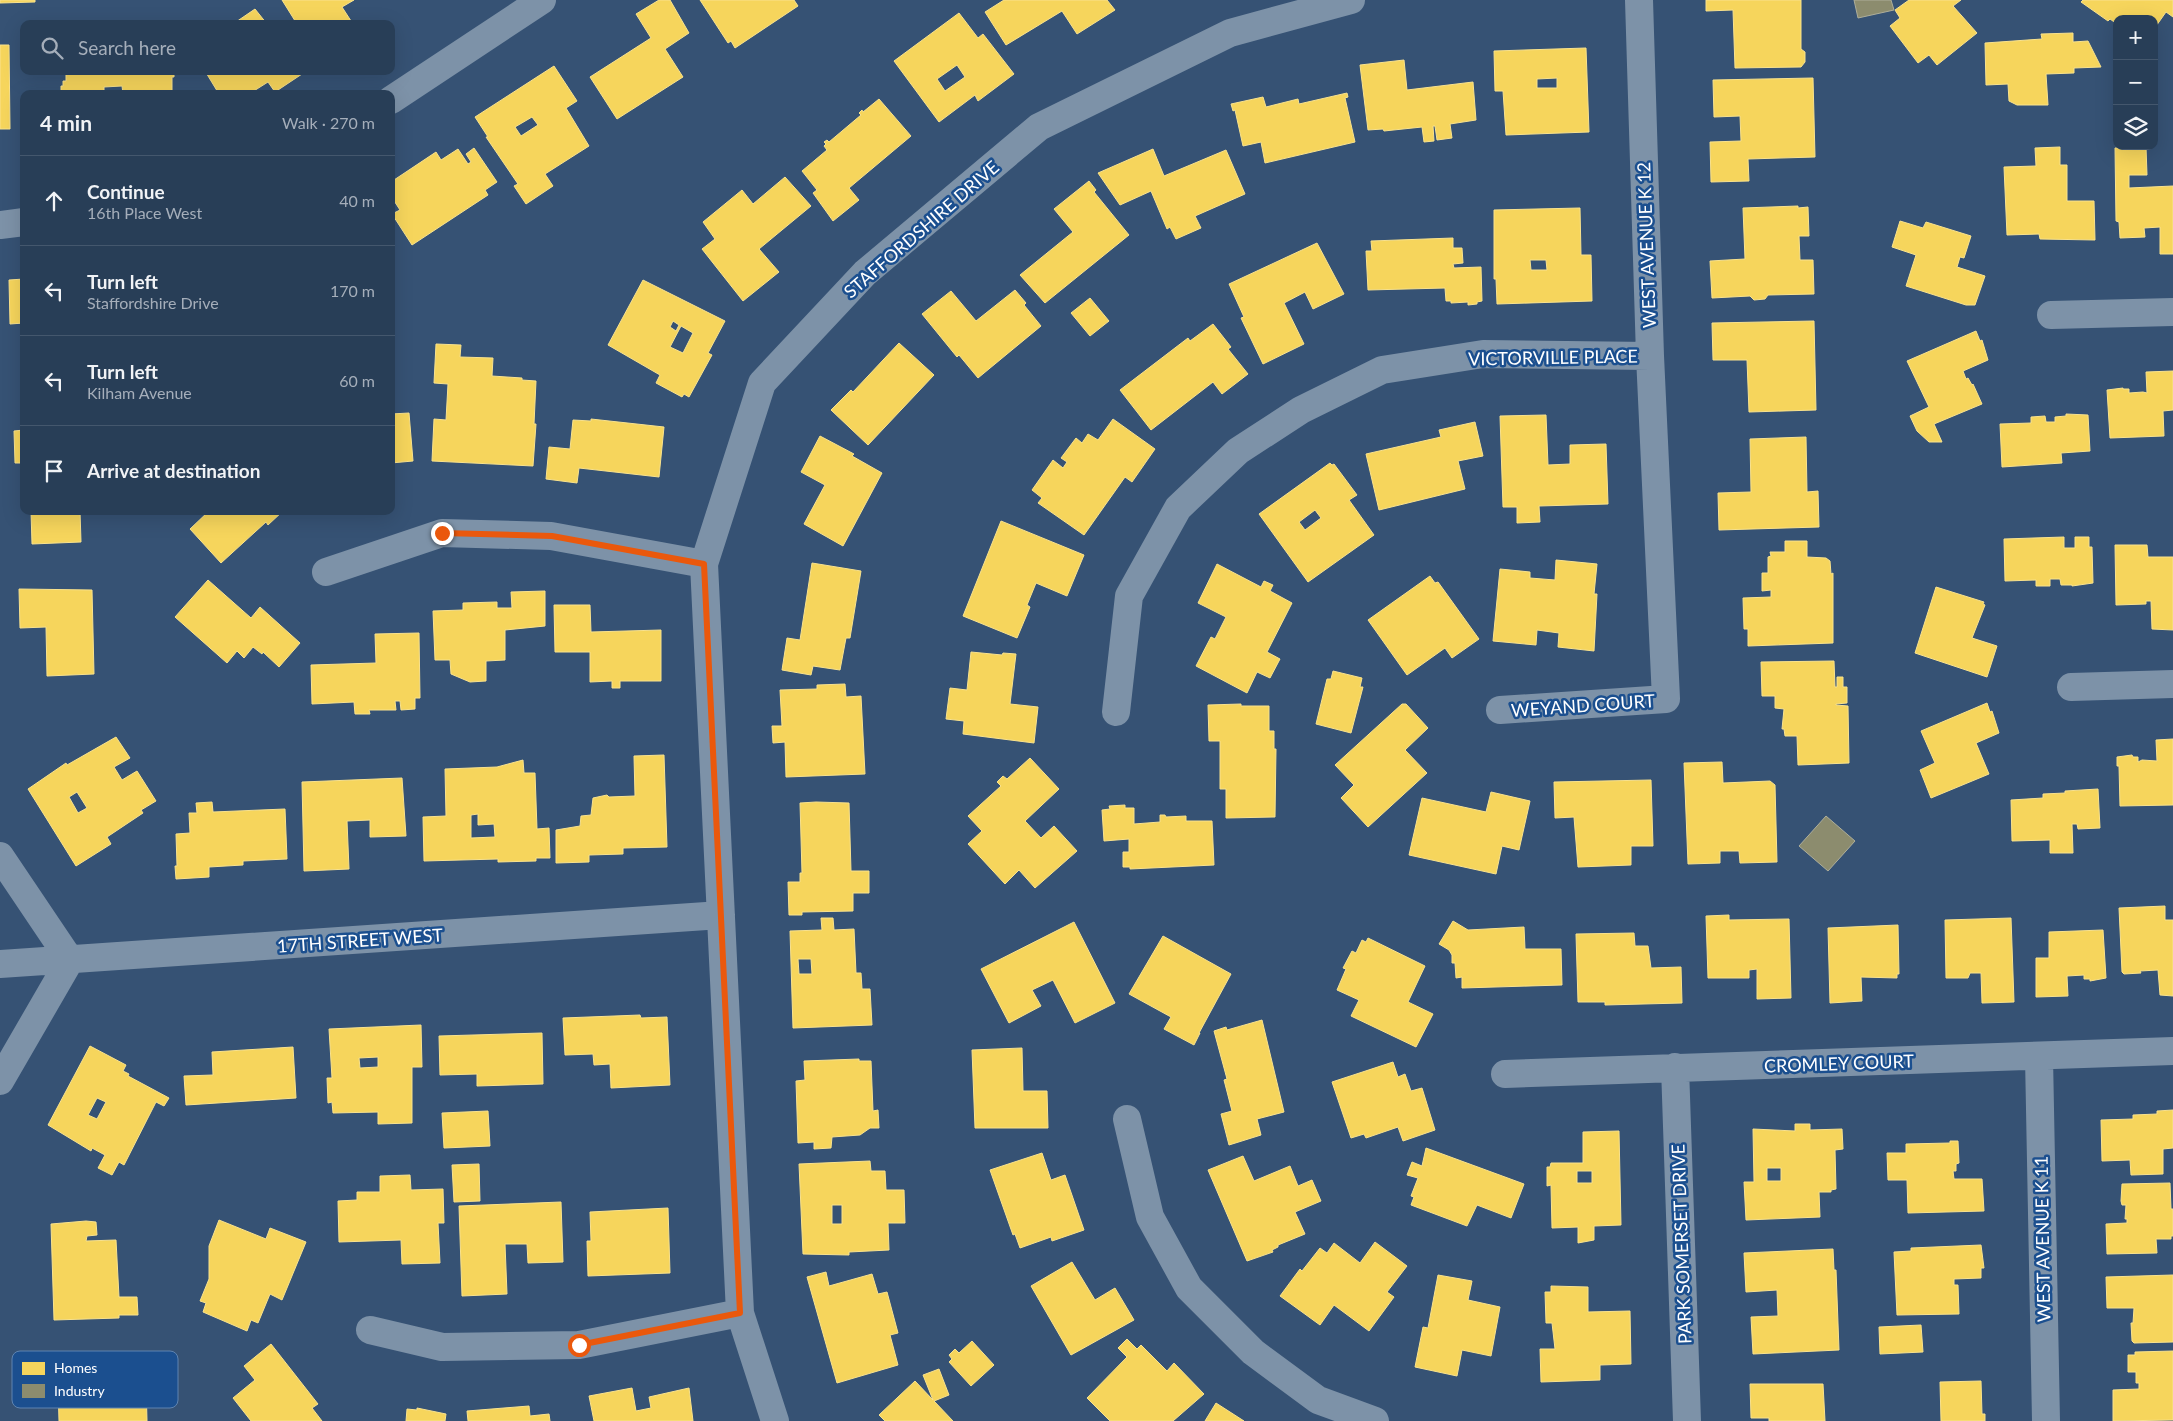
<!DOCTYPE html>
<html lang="en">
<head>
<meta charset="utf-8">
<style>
  body { margin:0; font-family:Lato,sans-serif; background:#344961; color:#f1f3f6 }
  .controls { position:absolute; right:15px; top:15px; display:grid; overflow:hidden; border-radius:10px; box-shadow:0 5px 20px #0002 }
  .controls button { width:45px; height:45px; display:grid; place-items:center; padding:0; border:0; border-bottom:1px solid #44576d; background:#283e57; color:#f1f3f6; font:25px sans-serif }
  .stop { position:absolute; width:15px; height:15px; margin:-11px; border:4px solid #ea580c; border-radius:50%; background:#fff }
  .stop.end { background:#ea580c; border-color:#fff; box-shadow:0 1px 5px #0008 }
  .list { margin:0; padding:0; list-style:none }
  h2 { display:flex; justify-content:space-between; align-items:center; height:65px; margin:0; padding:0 20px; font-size:21px }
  h2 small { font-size:16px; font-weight:400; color:#a5aeba }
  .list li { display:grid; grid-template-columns:32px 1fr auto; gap:15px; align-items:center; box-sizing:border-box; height:90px; padding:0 20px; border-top:1px solid #44576d }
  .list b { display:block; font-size:19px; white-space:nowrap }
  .list p { margin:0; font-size:16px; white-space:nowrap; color:#a5aeba }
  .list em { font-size:16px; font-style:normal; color:#a5aeba }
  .icon { flex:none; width:28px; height:28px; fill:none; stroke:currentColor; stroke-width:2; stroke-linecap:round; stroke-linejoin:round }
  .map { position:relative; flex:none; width:2173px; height:1421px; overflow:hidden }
  .search { position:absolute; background:#283e57; box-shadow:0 5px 20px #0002; left:20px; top:20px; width:375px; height:55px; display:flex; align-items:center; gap:12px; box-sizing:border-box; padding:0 18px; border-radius:10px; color:#a5aeba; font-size:19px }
  .panel { position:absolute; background:#283e57; box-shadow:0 5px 20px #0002; left:20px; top:90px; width:375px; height:425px; border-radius:10px }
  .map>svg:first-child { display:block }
</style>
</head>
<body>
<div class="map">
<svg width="2173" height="1421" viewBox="0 0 2173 1421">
  <rect width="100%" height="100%" fill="#365274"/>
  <path fill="#f6d55c" stroke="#f9e28d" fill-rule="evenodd" d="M0,0h35v2l-35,1z
    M282,0h72l-12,7 11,17h-56z
    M659,0h11l19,33 -24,16 18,28 -66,42 -27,-42 61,-39 -15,-24z
    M700,0h94l4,6 -63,42 -4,-7 -3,2z
    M1004,0h103l8,10 -38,24 -15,-23 -56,34 -21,-33z
    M1706,0h95v49l4,3v10l-4,5 -66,1 -2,-58 -27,1z
    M1909,0h52l-8,6 24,27 -40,32 -8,-10 -11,8 -28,-37 10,-8 -5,-8z
    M2083,0h90v17l-7,-5 -12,17v-10h-37v5l-7,-5 -2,2 -27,-19z
    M255,9l12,15h-34z
    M959,13l19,25 5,-4 31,40 -36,27 -3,-6 -36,27 -45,-61zM957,65l8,12 -20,14 -8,-12z
    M2073,33v9l15,-1 13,26 -27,1v5l-28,1 2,31h-31l-8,-4 -1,-17 -22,1 -1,-42 57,-4 -1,-5z
    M0,45h9l1,84h-10z
    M1586,48l3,84 -83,3 -3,-44h-8l-1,-40zM1557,78v10h-20v-9z
    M1404,60l3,30 66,-8 3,38 -26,4 2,14 -15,2 -2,-14h-2l1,15 -10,1 -2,-15 -38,4 -1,-2 -15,1 -8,-65z
    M554,66l23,35 -11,7 23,38 -44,28 8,12 -27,18 -12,-18 4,-2 -32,-47h2l-13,-20zM532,117l6,8 -17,11 -6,-9z
    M66,71h108v6h-2v17h-49l-1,-8 -18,1v7h-43v-8h2v-5h3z
    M205,71h95l2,3 -27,18 -7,-10 -19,12h-30z
    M1813,78l2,79 -67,2 1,22 -38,1 -1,-40 31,-1 -1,-25 -26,1 -1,-37z
    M1347,93l1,4 -3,1 10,44 -90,21 -4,-21 -18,4 -8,-36 -2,1 -2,-7 32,-7 3,10 32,-8 1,5z
    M879,99l32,37 -62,52 10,12 -26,21 -20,-28 4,-3 -15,-19 25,-21 -3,-4 2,-2 -2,-2 3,-2 2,2 32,-27 -2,-2 3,-3 1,2z
    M2060,147v18h7v36h27l1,39 -55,-1 -1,-5 -32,1 -3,-68 32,-1 -1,-18z
    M2146,147l1,28h-18v13l44,-2v68h-13v-27l-16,1 1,9 -25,1 -1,-16 -3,-1 -1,-73z
    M474,148l23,34 -12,8 3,5 -76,50 -20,-31 8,-4 -9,-14v-14l45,-30 5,8 17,-11 10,15 3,-2 -5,-8z
    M1153,149l11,27 62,-26 19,44 -50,22 6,12 -25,11 -6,-12 -3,2 -16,-38 -31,14 -22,-32z
    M785,177l26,29 -52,43 20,23 -36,29 -41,-52 13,-10 -12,-17 39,-32 11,14z
    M1089,181l7,9 -2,2 35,43 -84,68 -25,-28 53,-43 -19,-23z
    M1798,206v2l10,-1 1,29h-10l1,24h13l1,34 -46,1 -3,4 -11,1 -4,-4 -38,2 -2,-37 35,-2 -2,-51z
    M1580,208l1,47h10l1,46 -95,3 -1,-25h-2v-69zM1530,260h16l1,10h-16z
    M1900,221l23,7 3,-6 45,14 -7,22 -4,-1 -3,10 28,9 -10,29h-9l-60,-19 10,-31 -24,-8z
    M1453,238v10h9l1,15 -10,1 1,4 27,-1 1,34 -5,1v2l-9,1v-3l-17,1v-2h-5l-1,-13 -77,2 -2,-39h6l-1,-10z
    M1317,243l27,51 -31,15 -8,-17 -21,11 20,41 -41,20 -22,-46 3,-1 -15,-33z
    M24,279v44l-14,1 -1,-44z
    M643,280l82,41 -17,32 4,2 -23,42 -5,-3 -2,3 -26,-14 4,-8 -52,-30zM673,321l6,4 -3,6 -6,-4zM681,326l12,7 -10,20 -13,-6z
    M1015,290l11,13 -2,2 17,21 -63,52 -19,-23 -2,2 -35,-43 29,-23 25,30z
    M1090,298l19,23 -19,15 -19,-23z
    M1814,321l2,89 -67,2 -2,-52h-34l-1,-37z
    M1213,324l18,23 -3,2 20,25 -26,20 -9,-12 -62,48 -31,-40 68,-52 2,3z
    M1976,331l4,10 2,-1 6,20 -25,11 3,8 2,-1 4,7 1,-1 9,20 -48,20 8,18h-13l-12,-11 -7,-15 19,-9 -22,-46z
    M899,343l35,32 -66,70 -37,-35 20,-20 2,2z
    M436,344l25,1 -1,12 33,1 -1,18 30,2v2l14,1 -2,43h2l-3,42 -101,-5 2,-42 12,1 2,-36 -14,-1z
    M2173,371v39l-10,1 1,25 -54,2 -3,-48 16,-2v1h6v4l14,-1 4,1 -1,-21z
    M409,413l4,48 -22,2v-49z
    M2066,414l22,1 2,36 -29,2 1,10 -60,4 -2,-43 31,-1v-6l14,-1 1,6h9v-5l11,-1z
    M1546,415l2,50 22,-1v-19l36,-1 2,60 -69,2 1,16 -23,1v-16h-14l-3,-91z
    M591,419l73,8 -5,50 -80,-9 -2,15 -31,-4 3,-32 21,2 3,-29 18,1z
    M1113,419l42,30 -23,33 -7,-5 -41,58 -46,-32 4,-5 -10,-8 21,-30 10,8 4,-6 -6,-4 15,-20 6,5 6,-9 10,6z
    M1475,422l8,34 -25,5 7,28 -86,21 -13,-56 75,-17 -2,-7z
    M24,430v33h-9l-1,-32z
    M820,436l34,18 -2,2 30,17 -39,73 -39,-22 21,-39 -24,-13z
    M1806,437l1,55 11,-1 1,36 -100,3 -1,-37 33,-1 -1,-53z
    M1330,463l2,2 2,-1 23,31 -8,5 25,35 -66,47 -49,-68zM1315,510l6,8 -16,12 -6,-8z
    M31,511h49l1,31 -49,2z
    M209,511h74l-15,14 -2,-3 -45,41 -31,-34z
    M1001,521l83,34 -17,41 -31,-13 -9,22 3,2 -13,31 -54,-22z
    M2064,537v11h11v-11h14v10h3l1,36 -21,3v-1h-11l-1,-6h-10v7h-14v-6l-31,1 -1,-42z
    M1785,541h22v16l19,1 4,3 1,13 2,-1v70l-85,3v-17h-4l-1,-31 28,-1v-7l-9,1v-18h6v-16l3,-1 -1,-4h15z
    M2115,545h32l1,12h25v73l-21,-1 -1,-28h-5v3l-30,1z
    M1556,560l41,4 -3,30h3l-3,57 -36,-4 1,-14 -22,-3 -1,15 -43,-4 7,-72 30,3v6l25,2z
    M812,563l49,8 -11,67h-4l-6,32 -27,-4 -2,9 -29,-5 5,-32 13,2z
    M1217,564l44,23 3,-6 9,4 -3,6 22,12 -25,49 13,7 -10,19 -13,-6 -10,21 -51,-27 15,-29 4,2 11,-22 -28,-14z
    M1430,576l5,7 3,-1 41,57 -27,19 -7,-10 -38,27 -39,-55z
    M208,580l43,38 9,-11 40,36 -21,24 -16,-15 -1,2 -9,-7 -9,11 -7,-7 -10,12 -52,-46z
    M1936,587l48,15 -1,2 2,1 -13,33 25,8 -10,31 -72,-24z
    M19,589l73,1 2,84 -47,2 -1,-49 -26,1z
    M545,591v35l-40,4v30l-19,1v20l-16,1 -19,-8 -1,-14h-15l-2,-49 30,-1v-7l34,-1v6h15l-1,-16z
    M554,605h36l1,27 70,-2v51h-41v7h-8v-7l-22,1v-30h-35z
    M419,633l1,65h-5v11l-14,1 -1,-9h-5l1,9h-27l1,4h-15l-1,-12 -42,2 -1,-39 65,-2 -1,-29z
    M971,652l31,3 1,-2 13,1 -6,50 28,3 -4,36 -71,-9 1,-13 -18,-2 4,-31 17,2z
    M1834,661l1,26h2v-10h6v10h4v16l-11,1v1l12,1 1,57 -51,2 -1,-29h-12l-1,-7h-2l2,-20 -9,-1v-12h-13l-1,-34z
    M1333,671l29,7 -2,9h3l-12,46 -35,-9 11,-45h4z
    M845,684l1,13 15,-1 4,78 -79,3 -1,-35 -12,1 -1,-17h10l-2,-36 37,-1v-4z
    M1987,703l3,9 2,-1 7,22 -23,10 13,31 -58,24 -11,-28 15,-7 -14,-32z
    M1241,704v2h28v25h5v18h2l-1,68 -49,1v-29h-6v-48h-11l-1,-36z
    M1402,704h4l22,24 -23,22 22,23 -59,54 -27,-29 13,-13 -19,-20z
    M116,737l14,21 -16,9 8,13 15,-9 19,30 -15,9 2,3 -36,24 4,7 -35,22 -48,-77 38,-26 1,2zM77,792l10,16 -9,5 -9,-16z
    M2173,739v66l-53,1 -1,-40h-2v-9l15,-2 1,2h5v5l4,-2 15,1 -1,-21z
    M664,755l3,92 -44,1v6l-34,1v7l-33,1v-33l24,-4 1,-10 10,-1 2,-17 14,-3 2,2 26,-1 -1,-40z
    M1030,758l29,31 -34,32 16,17 13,-12 23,25 -42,37 -16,-18 -14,14 -37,-40 14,-13 -14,-15 33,-30 -4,-4 6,-6 4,3z
    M523,760l1,13h11l2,56 12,-1 1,30h-14v3l-38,1v-3l-74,2 -1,-44 23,-1 -1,-47 52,-2zM478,814v11l16,-1 1,13 -24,1v-23z
    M1722,762l1,21 47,-2 5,4 2,77 -37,1 -1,-12h-19v12l-32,1 -4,-101z
    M402,778l4,58 -36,1v-17l-23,1 2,48 -45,2 -2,-89z
    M1651,780l2,66h-22v19l-53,2 -4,-50 -19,1 -1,-36z
    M2098,789l2,39 -22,1 -1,-5h-5l1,29h-23v-13l-38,1 -1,-41 32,-2v-4l22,-1v-2z
    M1491,792l39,9 -11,49 -17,-4 -6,28 -87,-19 13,-57 64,14z
    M212,802l1,10 72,-3 2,50 -44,2v4l-34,2v10l-33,2 -1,-13h2l-1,-32 14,-1 -1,-20h8l-1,-10z
    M816,802l33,1 2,68h18v22h-16v18l-51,1v3h-13l-1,-33h12v-9h2l-2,-70z
    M1125,805v3h9v16l26,-2v-7h5l1,2 20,-1v5h26l2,44 -84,4v-2h-7v-15h6v-13l-25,2 -2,-31 8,-1 -1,-3z
    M2165,906v14h8v76l-13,-1 -2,-25 -18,1 1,2 -17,1 -2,-2 -3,-64z
    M1729,915v5l60,-1 2,79 -34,1v-30l-8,1v8h-41l-2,-62z
    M821,918h12l1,12 20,-1 2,44h5l1,16h8l2,36 -79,3 -3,-97 32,-1zM798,959h13l1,15h-13z
    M2011,918l3,84 -32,1 -1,-30h-11l-2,5h-22l-1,-58z
    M1453,921l15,9 56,-3 1,22h36l1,36 -100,3v-11l-6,1 -1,-15h-3v-8l-3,-5 -10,-6z
    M1074,922l41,81 -40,20 -22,-43 -21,10 9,16 -32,17 -28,-54z
    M1898,925l1,49h-2v4l-36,-1 1,24 -32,2 -2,-75z
    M2103,930l3,48 -16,3v-2h-6v-4l-17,1 1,20 -32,1v-39h13v-26z
    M1634,933l1,13h13l3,22 30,-1 1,36 -77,2v-3h-27l-2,-68z
    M1163,936l68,38 -32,59h1l-6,12 -30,-16 7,-12 -42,-23z
    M1368,938l57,28 -17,36 25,12 -17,33 -65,-31 8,-16 -22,-10 9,-21 -3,-1 9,-17 4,2 6,-13 4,2z
    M640,1015l1,3 26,-1 3,68 -59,3 -1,-24 -16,1 -1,-11 -28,1 -2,-37z
    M1262,1020l22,92 -27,7 4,16 -32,10 -8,-31 11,-3 -8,-31 3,-1 -13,-48 12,-4 1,3z
    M421,1025l1,42h-10v56l-34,1v-12l-45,1 -1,-11 -4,1 -1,-25h5l-3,-49zM378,1057v10l-18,1 -1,-10z
    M542,1033l1,51 -66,2v-12l-37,1 -1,-39z
    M90,1046l36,19 -3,6 6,3 -1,2 41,22 -5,8 -8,-4 -32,63 -5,-3 -7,13 -14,-7 7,-13 -13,-7 -1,3 -43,-26zM97,1098l9,4 -9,17 -9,-4z
    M293,1047l3,51 -110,7 -2,-29 29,-1 -1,-23z
    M1022,1048l1,43h24l1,37h-73l-3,-78z
    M859,1059v2h12l2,50 5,-1 1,18h-9l-10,7 -28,2 -1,11 -17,1v-7l-16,1 -2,-62 9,-1 -1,-19z
    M1393,1062l5,15 7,-3 6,17 11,-3 13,42 -32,11 -5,-14 -32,11 -2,-4 -13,4 -19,-56z
    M2173,1110v38l-10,1v25l-32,1 -1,-15 -28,1 -1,-41 32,-1v-4l24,-1v-3z
    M488,1111l2,35 -46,2 -2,-35z
    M1795,1124h15v6l32,-1 1,20 -8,1 1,39 -5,1v2h-12l1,25 -74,3 -2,-38h10l-1,-53 42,2zM1767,1168h14v13h-14z
    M1619,1131l2,94 -27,1v14l-16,3v-16l-26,1 -1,-43 -4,1v-19h3l1,-4h32v-31zM1577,1171h15v12h-15z
    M1950,1141h8l1,22 -3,1v7h-3l1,8h28l2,32 -76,2 -1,-33h-19l-1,-27h19v-9l44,-1z
    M1426,1148l98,36 -13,34 -34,-13 -10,21 -56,-21 3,-8 -3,-1 7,-18 -11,-3 5,-13 10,4z
    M1042,1153l9,27 14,-5 19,55 -32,11 -1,-4 -31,11 -5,-14 -2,1 -23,-65z
    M1243,1156l11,25 36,-15 8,20 14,-6 9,21 -26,11 10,22 -27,11v2l-6,3 1,2 -26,9 -39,-91z
    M870,1161l1,10h14l1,19h18l1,33h-17l1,27 -40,2v3l-46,-1 -4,-90zM832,1205h10v19h-10z
    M479,1164l1,37 -26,1 -2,-37z
    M410,1175l1,15 32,-1 1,34h-6l2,40 -38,1 -1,-24 -62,2 -1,-41 19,-1v-8h23v-16z
    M2170,1183l1,26h2v27h-2v3h-15l1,14 -50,1 -1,-30 21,-1v-4h-2l1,-14h-4l-1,-4 1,-17z
    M561,1202l2,60 -35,1 -1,-19h-22l2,50 -45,2 -3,-90z
    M668,1208l2,65 -82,3 -1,-35h4l-1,-29z
    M219,1220l47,19 4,-11 36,14 -24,58 -12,-6 -12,29 -7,-3 -4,11 -44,-19 3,-9 -6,-2 9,-22v-33z
    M86,1221l10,1 1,13 -10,1 -1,5 30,-1 3,57h18l1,18h-19v3l-65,2 -3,-96z
    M1375,1242l32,24 -20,26 7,5 -25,34 -35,-26 -14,20 -40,-29 20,-27 2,2 18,-23 7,5 7,-10 26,20z
    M1981,1245l3,23h-3v10l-27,1v6h4l1,29 -62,1 -3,-63 17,-1v-3z
    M1833,1249l1,21h2l3,80 -86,4 -2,-37 27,-1 -1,-26 -31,2 -2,-39z
    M1072,1262l23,38 20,-12 19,32 -63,35 -40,-69z
    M826,1272l3,14 43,-12 6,20 9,-2 11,41 -8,2 8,30 -61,18 -30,-106z
    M1438,1275l34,6 -4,19 32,7 -9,49 -29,-6 -5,26 -42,-9 8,-40 5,1z
    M2173,1275v67l-39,1 -2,-2 -1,-18h2l1,-15h-27l-1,-31z
    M1551,1286l37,1v25l42,-1 1,53 -31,1v15l-59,2 -1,-33h15l-3,-26h-6l-1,-31h6z
    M1921,1325l2,27 -43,2 -1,-27z
    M1127,1339l10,10 4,-4 26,26 7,-8 30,31 -31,27h-63l-23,-23 40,-41 -9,-9z
    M972,1341l22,24 -23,21 -22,-24 3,-3 -3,-4 6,-6 4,4z
    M271,1344l47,60 -6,4 10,13h-71l-18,-23 22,-18 -11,-14z
    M2173,1351v69l-60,1v-31l26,-1v-6h-3v-11h-8v-17h7v-3z
    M939,1369l10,26 -15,6 19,20h-68l-6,-6 36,-34 18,19 -10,-25z
    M1981,1381l1,33h3v7h-44l-1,-39z
    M146,1383l1,38h-88l-1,-36z
    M1750,1384h73l2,37h-56v-3h-18z
    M632,1388l4,23 15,-3 -2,-11 40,-9 4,33h-99l-5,-25z
    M1216,1403l28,18h-39z
    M529,1406l1,10 19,-2 1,7h-82l-1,-10z
    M417,1408l29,6 -1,7h-39l1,-12 10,1z"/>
  <path fill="#8c8c6e" stroke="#aeae9a" d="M1854,0h37l3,10 -36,8z
    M1826,816l29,25 -27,30 -29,-25z"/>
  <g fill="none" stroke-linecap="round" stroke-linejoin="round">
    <path stroke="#7d92a8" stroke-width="28" d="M391,100l151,-100
      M0,225l24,-3
      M2051,315l122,-3
      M326,572l116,-39 109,3 153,28
      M2071,687l102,-3
      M1500,710l166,-11 -16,-343 -11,-356
      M1116,712l13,-116 49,-88 60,-57 63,-41 81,-40 101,-16 167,2
      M0,856l70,104 -70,121
      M0,964l721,-49
      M2039,1057l7,364
      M1675,1067l12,354
      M1505,1074l668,-23
      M1127,1119l23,98 39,71 64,64 65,48 57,21
      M370,1330l72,17 137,-2 161,-32
      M775,1421l-35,-108 -36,-749 58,-181 103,-110 174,-146 191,-94 121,-33"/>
  </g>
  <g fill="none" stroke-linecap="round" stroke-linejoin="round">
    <path stroke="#ea580c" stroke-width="6" d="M442,533l110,3 152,28 36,749 -161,32"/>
  </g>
  <g text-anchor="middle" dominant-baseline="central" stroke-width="5" stroke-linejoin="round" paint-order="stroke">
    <g font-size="18" fill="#fff" stroke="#1b4f8f">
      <text transform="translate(921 229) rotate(-41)">STAFFORDSHIRE DRIVE</text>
      <text transform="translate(1646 245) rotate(-92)">WEST AVENUE K 12</text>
      <text transform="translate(1553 357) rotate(-1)">VICTORVILLE PLACE</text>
      <text transform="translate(1583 705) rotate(-4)">WEYAND COURT</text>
      <text transform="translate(360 940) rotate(-4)">17TH STREET WEST</text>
      <text transform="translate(1839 1063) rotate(-2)">CROMLEY COURT</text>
      <text transform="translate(2042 1239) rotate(-91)">WEST AVENUE K 11</text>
      <text transform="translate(1681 1244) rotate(-92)">PARK SOMERSET DRIVE</text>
    </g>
  </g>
  <rect x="12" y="1351" width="166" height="57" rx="8" fill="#1b4f8f" stroke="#5f84b1" stroke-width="1"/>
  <rect x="22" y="1362" width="23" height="13" fill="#f6d55c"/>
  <rect x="22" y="1384" width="23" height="14" fill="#8c8c6e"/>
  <g font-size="14" fill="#fff">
    <text x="54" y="1373">Homes</text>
    <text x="54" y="1396">Industry</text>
  </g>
</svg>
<div class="controls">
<button>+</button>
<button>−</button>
<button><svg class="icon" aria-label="layers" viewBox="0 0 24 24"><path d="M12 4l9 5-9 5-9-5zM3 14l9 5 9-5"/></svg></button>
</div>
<div class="stop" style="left:579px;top:1345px"></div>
<div class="stop end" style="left:442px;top:533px"></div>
<div class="search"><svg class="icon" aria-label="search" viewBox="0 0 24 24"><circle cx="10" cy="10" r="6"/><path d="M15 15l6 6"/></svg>Search here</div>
<section class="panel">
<h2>4 min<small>Walk · 270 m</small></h2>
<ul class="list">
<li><svg class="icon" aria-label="ahead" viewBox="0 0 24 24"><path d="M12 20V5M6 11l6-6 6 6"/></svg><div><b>Continue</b><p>16th Place West</p></div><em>40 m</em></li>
<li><svg class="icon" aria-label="left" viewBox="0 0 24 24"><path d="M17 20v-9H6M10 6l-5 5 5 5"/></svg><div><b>Turn left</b><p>Staffordshire Drive</p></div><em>170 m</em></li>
<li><svg class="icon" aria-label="left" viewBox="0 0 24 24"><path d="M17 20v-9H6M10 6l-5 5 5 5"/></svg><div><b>Turn left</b><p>Kilham Avenue</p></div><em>60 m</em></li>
<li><svg class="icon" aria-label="arrive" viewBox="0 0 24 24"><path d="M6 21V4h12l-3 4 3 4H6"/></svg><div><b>Arrive at destination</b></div></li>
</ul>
</section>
</div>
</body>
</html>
